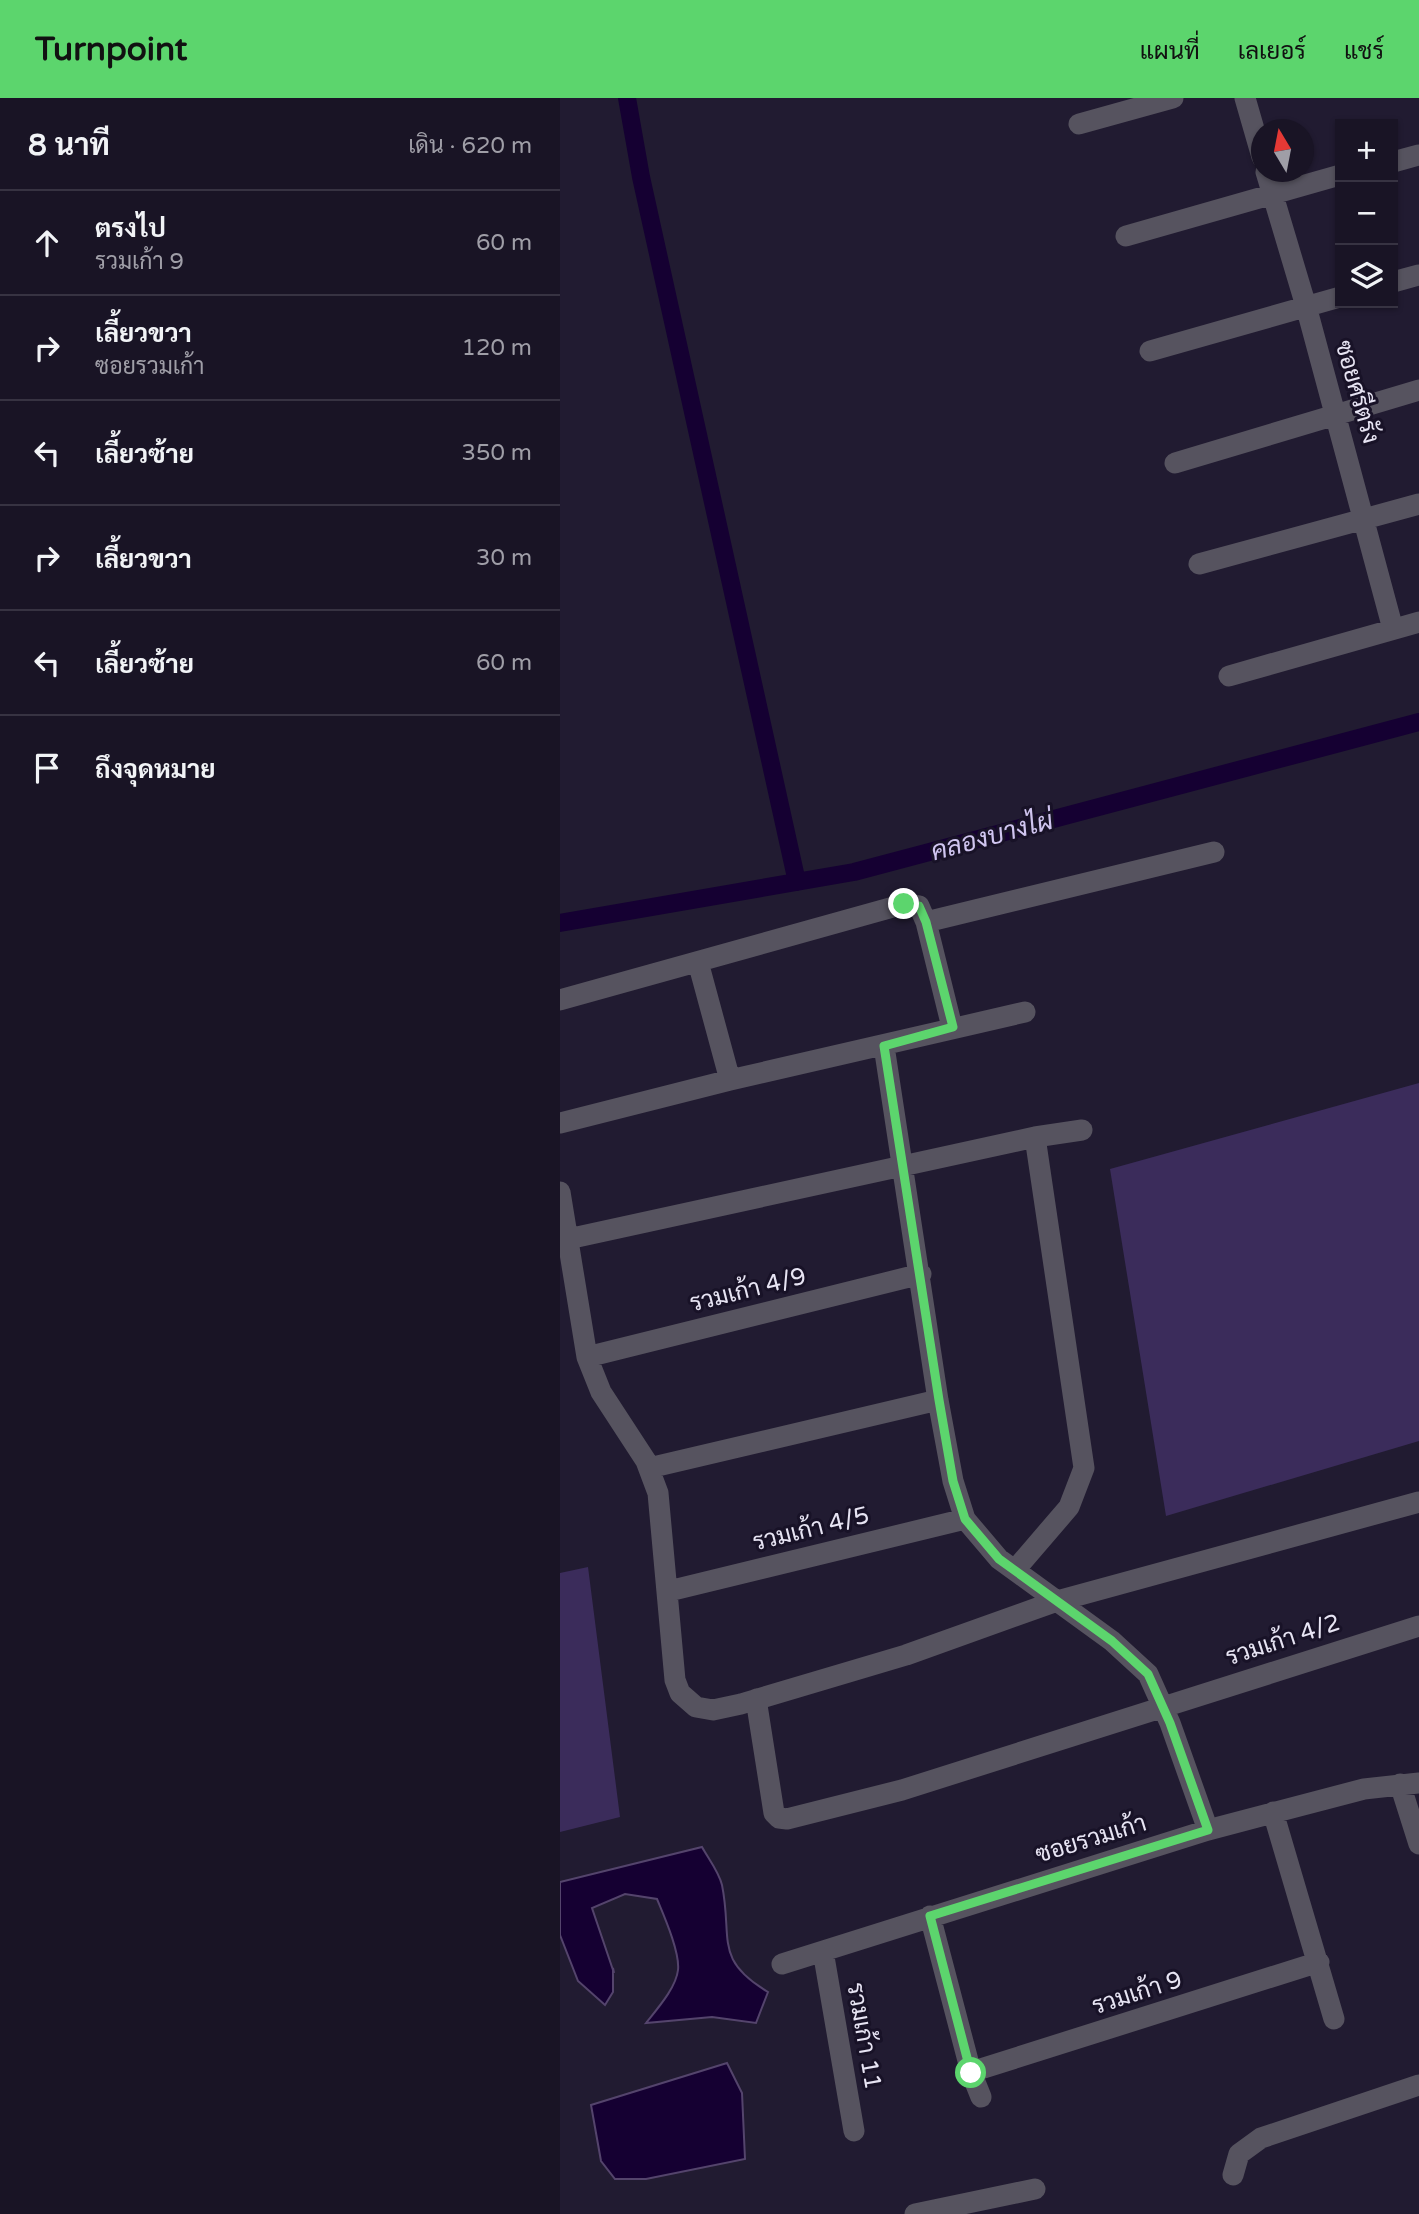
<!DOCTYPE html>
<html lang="th">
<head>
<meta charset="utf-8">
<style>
  body { margin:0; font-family:"Varela Round",Sarabun,sans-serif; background:#221d2d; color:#f1f3f6 }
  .controls { position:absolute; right:21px; top:21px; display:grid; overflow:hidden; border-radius:0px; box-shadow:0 2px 5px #0004 }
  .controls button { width:63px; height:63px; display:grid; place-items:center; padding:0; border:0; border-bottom:2px solid #373342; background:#191425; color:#f1f3f6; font:35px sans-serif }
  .compass { position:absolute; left:691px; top:21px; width:63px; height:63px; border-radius:50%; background:#191425; box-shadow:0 2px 5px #0004; rotate:350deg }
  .stop { position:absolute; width:21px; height:21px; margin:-16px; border:5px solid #5cd56d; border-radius:50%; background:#fff }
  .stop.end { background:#5cd56d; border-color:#fff; box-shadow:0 2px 7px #0008 }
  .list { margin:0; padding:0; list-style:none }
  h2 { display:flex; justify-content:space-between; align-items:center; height:91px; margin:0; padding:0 28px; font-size:30px }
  h2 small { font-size:23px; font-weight:400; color:#9f9ea7 }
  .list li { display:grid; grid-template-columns:46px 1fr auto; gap:21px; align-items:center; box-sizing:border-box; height:105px; padding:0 28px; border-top:2px solid #373342 }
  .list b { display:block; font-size:26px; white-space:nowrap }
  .list p { margin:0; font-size:23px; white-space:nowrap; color:#9f9ea7 }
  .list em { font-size:23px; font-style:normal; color:#9f9ea7 }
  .icon { flex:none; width:38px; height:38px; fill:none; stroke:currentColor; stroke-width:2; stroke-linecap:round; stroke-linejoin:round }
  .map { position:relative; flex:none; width:859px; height:2116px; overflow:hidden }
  header { display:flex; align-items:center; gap:42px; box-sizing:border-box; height:98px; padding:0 35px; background:#5cd56d; color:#111 }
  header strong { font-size:33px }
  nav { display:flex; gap:38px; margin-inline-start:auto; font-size:24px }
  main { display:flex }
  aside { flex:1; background:#191425 }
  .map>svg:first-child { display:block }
</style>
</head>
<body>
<header>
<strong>Turnpoint</strong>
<nav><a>แผนที่</a><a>เลเยอร์</a><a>แชร์</a></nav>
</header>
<main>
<aside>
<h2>8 นาที<small>เดิน · 620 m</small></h2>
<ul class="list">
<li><svg class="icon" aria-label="ahead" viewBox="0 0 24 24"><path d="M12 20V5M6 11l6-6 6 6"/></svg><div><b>ตรงไป</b><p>รวมเก้า 9</p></div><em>60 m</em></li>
<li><svg class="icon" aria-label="right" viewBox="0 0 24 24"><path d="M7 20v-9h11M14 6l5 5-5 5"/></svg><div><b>เลี้ยวขวา</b><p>ซอยรวมเก้า</p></div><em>120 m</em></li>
<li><svg class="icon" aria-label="left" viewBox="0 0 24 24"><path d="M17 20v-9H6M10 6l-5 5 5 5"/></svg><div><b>เลี้ยวซ้าย</b></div><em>350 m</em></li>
<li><svg class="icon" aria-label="right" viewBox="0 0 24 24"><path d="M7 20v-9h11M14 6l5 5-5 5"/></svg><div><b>เลี้ยวขวา</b></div><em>30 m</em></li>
<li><svg class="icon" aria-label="left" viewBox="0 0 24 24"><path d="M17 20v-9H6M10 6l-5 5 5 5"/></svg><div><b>เลี้ยวซ้าย</b></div><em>60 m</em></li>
<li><svg class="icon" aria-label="arrive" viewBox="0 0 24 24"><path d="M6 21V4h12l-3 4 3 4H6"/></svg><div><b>ถึงจุดหมาย</b></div></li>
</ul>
</aside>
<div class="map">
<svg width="859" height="2116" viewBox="0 0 859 2116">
  <rect width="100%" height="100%" fill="#211b31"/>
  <path fill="#3b2c5b" d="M859,985v358l-253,75 -56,-347z
    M28,1469l32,250 -60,15v-259z"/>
  <path fill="#150032" stroke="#54446c" stroke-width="2" d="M142,1749c6,11 17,25 20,38 11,54 -9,74 46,107l-12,31 -44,-6 -66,6c11,-14 30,-35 32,-53 2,-18 -14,-54 -21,-71l-32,-5 -33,14 22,65 -1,-5v24l-8,13 -27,-24 -18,-46v-53z
    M167,1965l15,30 3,66 -99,20h-31l-14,-18 -10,-56z"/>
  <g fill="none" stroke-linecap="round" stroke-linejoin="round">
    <path stroke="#150032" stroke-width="18" d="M67,0l14,79 156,705
      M0,825l294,-51 565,-150"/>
    <path stroke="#56535f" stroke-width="21" d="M685,0l17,59
      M519,26l94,-26
      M833,64l26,-7
      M706,74l40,134 87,323
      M566,138l214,-61
      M833,184l26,-7
      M590,253l190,-54
      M615,365l244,-73
      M639,466l220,-60
      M669,578l190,-54
      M138,864l32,118
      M0,902l344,-96 15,2 7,16
      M392,929l-26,-105 288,-70
      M324,948l54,354 15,81 12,38 34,40 113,82 36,33 22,49 38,107
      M0,1025l170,-43 295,-68
      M0,1094l27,165 14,35 45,69 12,32 17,187 5,13 16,14 17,3 28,-6 165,-49 148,-53 365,-100
      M8,1141l467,-102 47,-7
      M27,1259l334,-83
      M89,1370l289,-68
      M455,1472l54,-63 15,-39 -49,-331
      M109,1493l296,-72
      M196,1601l18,114 5,5 8,1 115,-29 517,-164
      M840,1686l19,60
      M713,1714l61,207
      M370,1818l41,156 348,-110
      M263,1853l31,180
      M222,1866l426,-134 156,-41 55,-6
      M411,1974l10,25
      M673,2077l6,-21 22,-16 158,-53
      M355,2116l120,-25"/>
  </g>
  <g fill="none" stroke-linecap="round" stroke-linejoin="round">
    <path stroke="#5cd56d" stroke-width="9" d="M344,806l15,2 7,16 27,105 -69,19 55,354 14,81 12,38 34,40 113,82 36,33 22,49 38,107 -278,86 41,157"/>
  </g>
  <g text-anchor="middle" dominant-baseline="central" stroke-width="6" stroke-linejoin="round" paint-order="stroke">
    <g font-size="24" fill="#e7e4f3" stroke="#181227">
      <text transform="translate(797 294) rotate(74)">ซอยศรีตรัง</text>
      <text transform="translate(188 1192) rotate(-14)">รวมเก้า 4/9</text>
      <text transform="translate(251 1431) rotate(-14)">รวมเก้า 4/5</text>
      <text transform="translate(723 1542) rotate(-18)">รวมเก้า 4/2</text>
      <text transform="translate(531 1741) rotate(-17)">ซอยรวมเก้า</text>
      <text transform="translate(577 1895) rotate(-18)">รวมเก้า 9</text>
      <text transform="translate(304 1938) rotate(80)">รวมเก้า 11</text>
    </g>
    <g font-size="26" font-style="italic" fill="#d0c5f0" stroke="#181227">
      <text transform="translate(432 738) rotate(-15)">คลองบางไผ่</text>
    </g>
  </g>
</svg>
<div class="controls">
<button>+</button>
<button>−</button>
<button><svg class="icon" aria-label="layers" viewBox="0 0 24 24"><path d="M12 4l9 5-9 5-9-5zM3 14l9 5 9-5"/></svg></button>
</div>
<svg class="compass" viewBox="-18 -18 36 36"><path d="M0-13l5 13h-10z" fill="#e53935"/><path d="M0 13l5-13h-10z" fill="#9f9ea7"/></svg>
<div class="stop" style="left:411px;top:1975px"></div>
<div class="stop end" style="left:344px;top:806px"></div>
</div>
</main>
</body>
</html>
